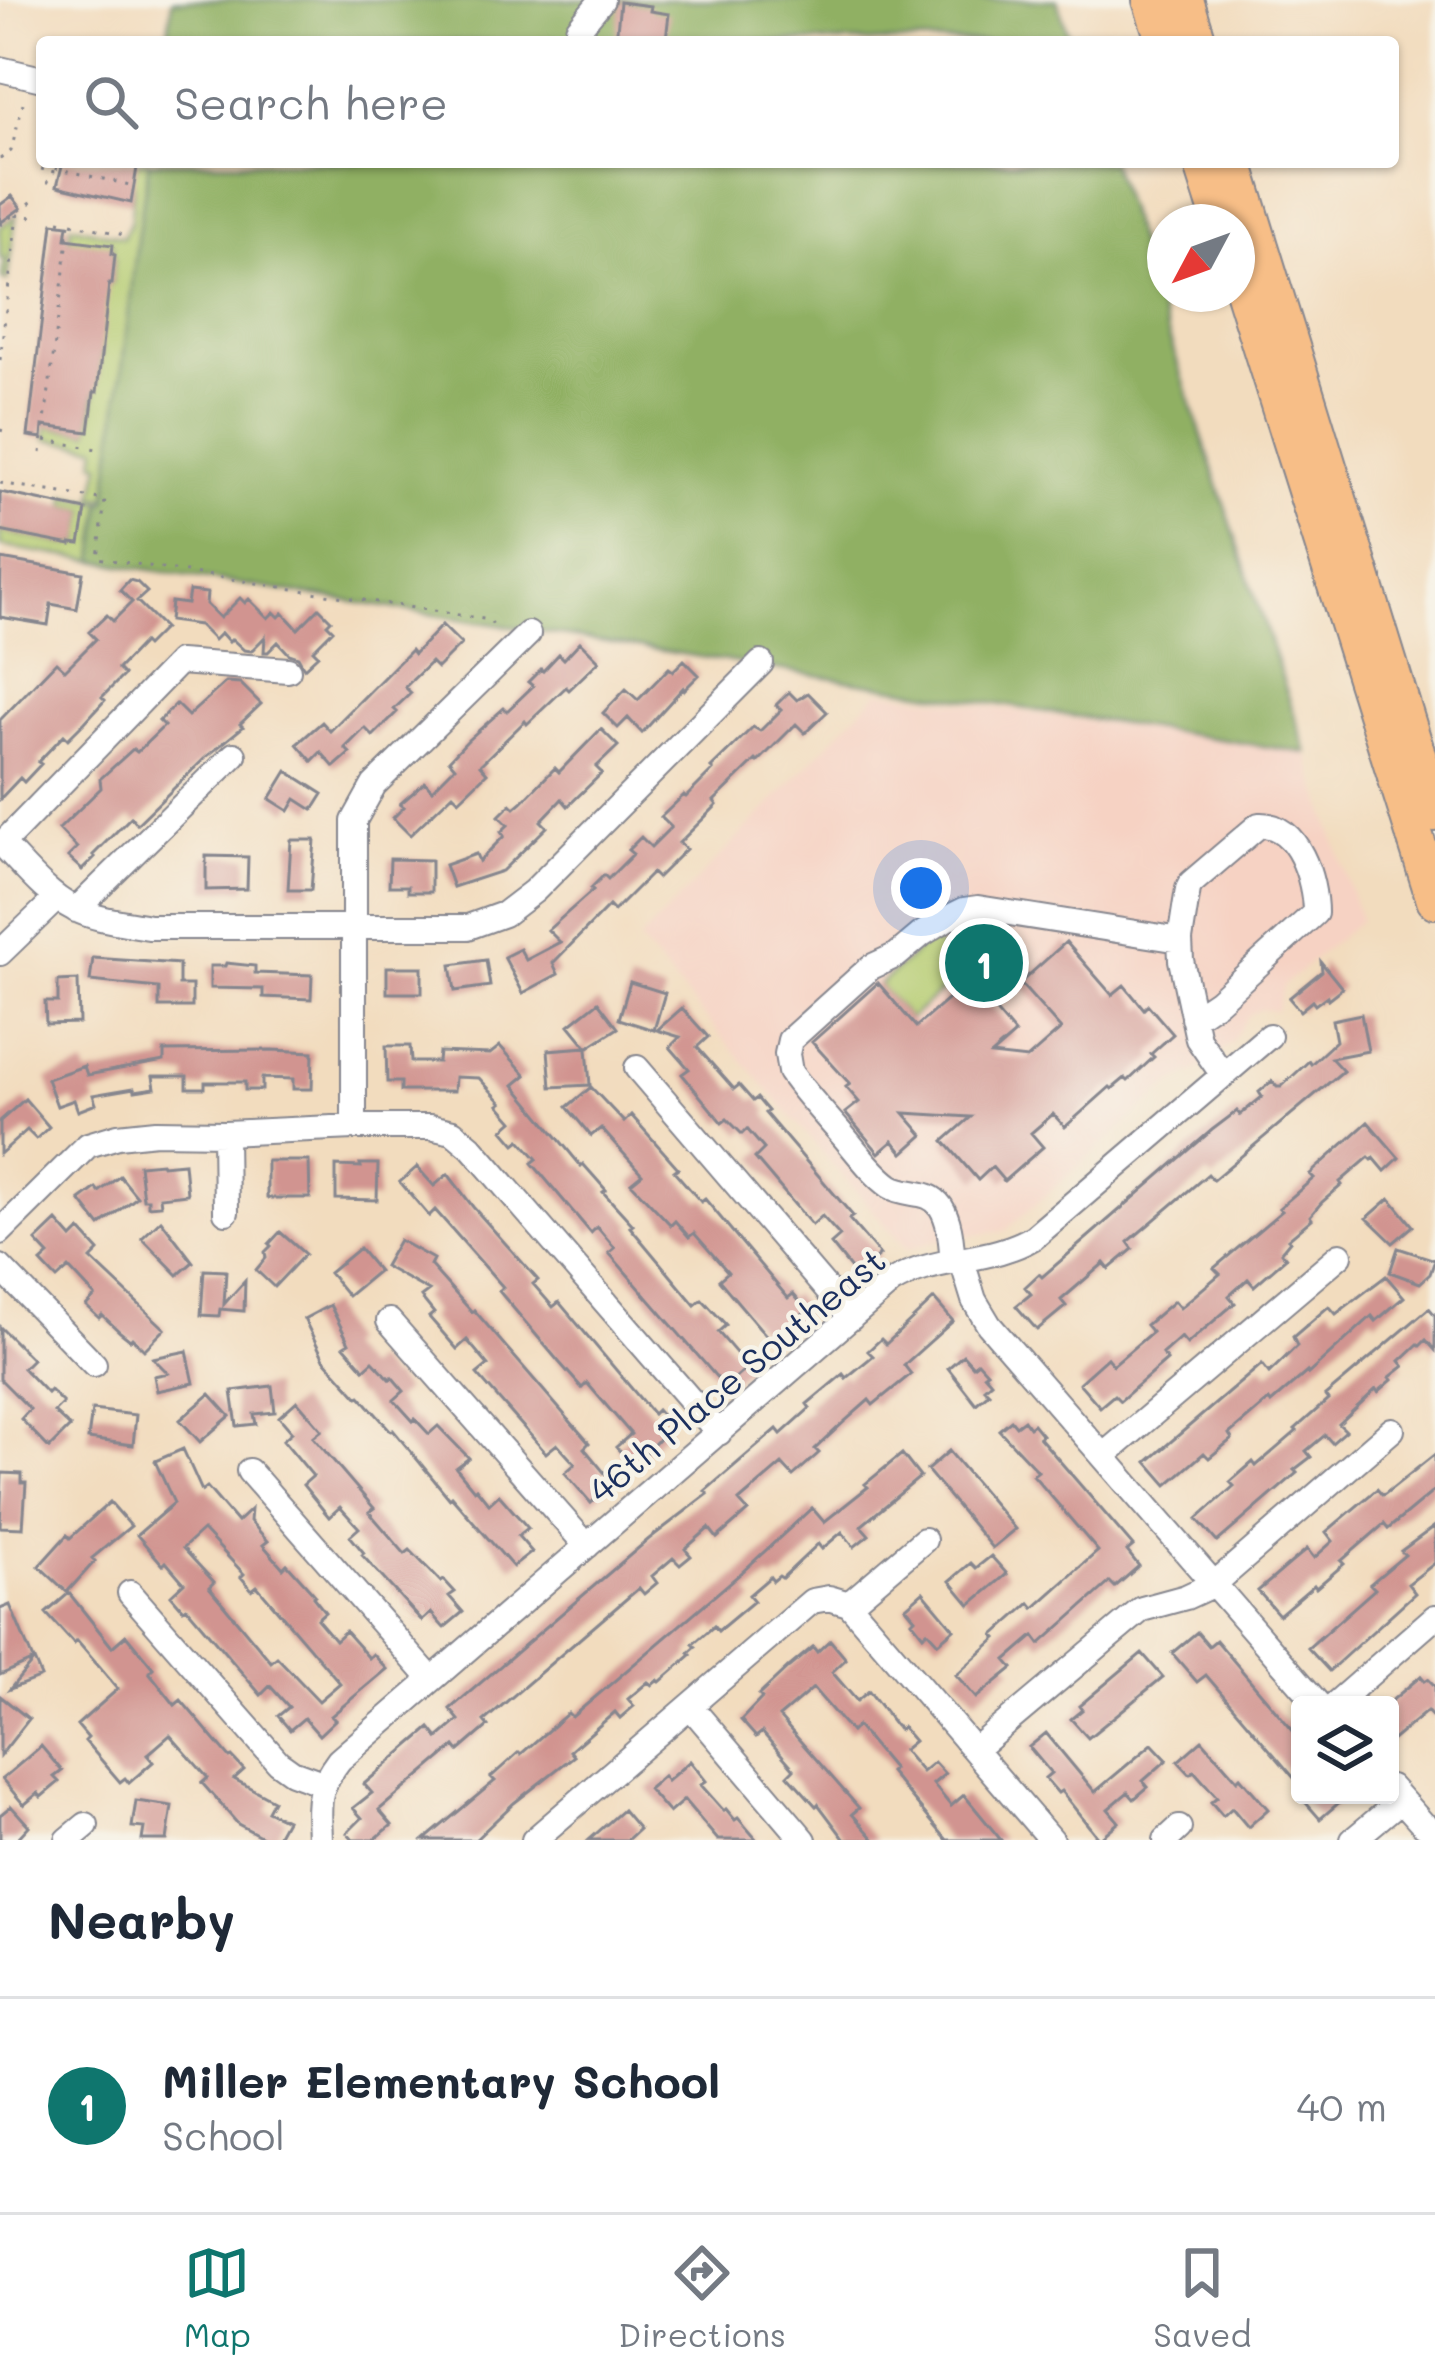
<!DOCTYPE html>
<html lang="en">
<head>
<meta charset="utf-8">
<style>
  body { margin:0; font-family:Mali,sans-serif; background:#f2f2f3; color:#1f2937 }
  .controls { position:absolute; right:36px; bottom:36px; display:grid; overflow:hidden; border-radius:12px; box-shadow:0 3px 9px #0004 }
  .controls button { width:108px; height:108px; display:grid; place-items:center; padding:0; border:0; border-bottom:3px solid #e0e1e3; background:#fff; color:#1f2937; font:60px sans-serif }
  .compass { position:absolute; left:1147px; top:204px; width:108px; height:108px; border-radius:50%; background:#fff; box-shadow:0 3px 9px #0004; rotate:229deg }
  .you { position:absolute; left:921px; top:888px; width:42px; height:42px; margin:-30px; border:9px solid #fff; border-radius:50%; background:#1a73e8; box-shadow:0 0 0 18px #1a73e833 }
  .badge { display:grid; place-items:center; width:78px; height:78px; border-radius:50%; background:#0f766e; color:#fff; font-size:39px; font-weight:700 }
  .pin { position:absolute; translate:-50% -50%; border:6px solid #fff; box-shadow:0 3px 12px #0006 }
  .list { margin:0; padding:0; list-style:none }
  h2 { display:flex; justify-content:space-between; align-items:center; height:156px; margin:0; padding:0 48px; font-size:51px }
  h2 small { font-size:39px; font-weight:400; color:#747a83 }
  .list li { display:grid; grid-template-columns:78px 1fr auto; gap:36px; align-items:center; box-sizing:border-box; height:216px; padding:0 48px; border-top:3px solid #e0e1e3 }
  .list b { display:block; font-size:45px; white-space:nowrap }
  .list p { margin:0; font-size:39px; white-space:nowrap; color:#747a83 }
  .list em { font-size:39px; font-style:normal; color:#747a83 }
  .icon { flex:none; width:66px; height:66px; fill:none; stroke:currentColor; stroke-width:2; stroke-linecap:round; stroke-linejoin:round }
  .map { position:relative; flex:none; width:1435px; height:1840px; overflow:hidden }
  .search { position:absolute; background:#fff; box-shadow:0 3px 9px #0004; left:36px; right:36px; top:36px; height:132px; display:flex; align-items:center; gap:30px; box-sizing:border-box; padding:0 42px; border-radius:12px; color:#747a83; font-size:45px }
  .sheet { height:372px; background:#fff }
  nav { display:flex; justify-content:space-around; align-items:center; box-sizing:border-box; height:168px; border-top:3px solid #e0e1e3; background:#fff; font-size:33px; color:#747a83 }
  nav a { display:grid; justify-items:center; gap:6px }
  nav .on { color:#0f766e }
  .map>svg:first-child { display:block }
</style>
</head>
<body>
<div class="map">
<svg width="1435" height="1840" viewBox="0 0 1435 1840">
  <rect width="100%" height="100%" fill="#f7f3e8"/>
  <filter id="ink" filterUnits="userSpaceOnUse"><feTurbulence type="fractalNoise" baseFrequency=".00833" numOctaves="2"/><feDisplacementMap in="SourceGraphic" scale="24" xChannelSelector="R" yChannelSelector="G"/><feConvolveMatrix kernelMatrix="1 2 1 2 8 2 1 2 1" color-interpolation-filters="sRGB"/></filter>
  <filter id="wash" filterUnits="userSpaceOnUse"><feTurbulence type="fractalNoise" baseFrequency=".004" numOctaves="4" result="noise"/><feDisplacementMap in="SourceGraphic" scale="48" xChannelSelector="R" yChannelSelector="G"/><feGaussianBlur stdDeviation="2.7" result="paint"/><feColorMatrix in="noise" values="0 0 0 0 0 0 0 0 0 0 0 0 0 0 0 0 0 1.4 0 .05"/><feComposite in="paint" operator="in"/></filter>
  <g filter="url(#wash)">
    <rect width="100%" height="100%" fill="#f2dcbe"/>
    <path fill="#f6d2c3" d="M879,691l428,62 53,167 -76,65 -8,26 -15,-2 -13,6 -17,28 -34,28 -25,12 -167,148 -62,8 -36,11 -268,-309z"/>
    <path fill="#b5cc71" stroke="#687e68" stroke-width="3" d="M138,162h11l-11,71 -31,265 -13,-1 7,-33 -6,-2 2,-15 -51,-8 3,-31 7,1 -2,19 35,4 13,-80 -35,-5 42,-63 3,-1 3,-27 -3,-2 1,-9 -46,16 4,-36 52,12 8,-16 3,-36 -19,-4z
      M16,216l-9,65 -5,-2 2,-20 -4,-1v-31z
      M66,496l36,6 -7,59 -95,-15v-15l70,14 1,-2 9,1 6,-34 -20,-4z
      M932,938l30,35 -53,46 -30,-34z"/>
    <path fill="#90b063" stroke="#567060" stroke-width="3" d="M172,0h885l14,42h-904z
      M149,162h962l196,591 -1212,-192 7,-59h4l1,-4 31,-265z"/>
    <g id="blocks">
      <path fill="#d19490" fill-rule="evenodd" d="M620,2l31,4 -1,5 19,3 -3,25 -29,-4 -1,7 -20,-2z
        M63,162h75l-7,41 -74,-17z
        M12,196l9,12 -21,15v-18z
        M53,223l15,2 -2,14 47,6 -1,9 3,1 -3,29h-3l-12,108h-3l-5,40 -46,-6 -1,12 -14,-2z
        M0,492l86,18 -6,34 -9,-1v2l-71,-14z
        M1,559l82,14 -6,36 -26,-5 -3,21 -48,-8z
        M129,580l8,2 10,10 -10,9 27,27 -18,18 -3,-3 -25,26 6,6 -22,22 3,3 -20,22 -17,17 -4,-4 -26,27 3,2 -17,18 -4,-4 -20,21v-79l56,-58 9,8 31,-31 -7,-7 18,-17 6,6 19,-19 -12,-12z
        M189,591l18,2 -1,11 14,14 20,-20 5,5 4,-4 19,19 6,-6 5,5 4,-4 15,16 21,-21 12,12 -4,4 6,6 -20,20 5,5 -14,13 -6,-11 -9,-3 -11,-12 -10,10h-4l1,-15 -14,14 -7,-1 -12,-11 -3,3 -8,-9 -7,7 -15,-15 -30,-4 2,-19 16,2z
        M442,625l19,19 -24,24 -6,-6 -26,25 6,6 -17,16 3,3 -24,24 -8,-8 -20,20 5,5 -16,14 -13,-15 -9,9 -15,-17 25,-22 8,9 81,-81 3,4z
        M580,642l19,19 -30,29 -3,-3 -39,37 -2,-3 -45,44 7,8 -28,27 -6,-6 -43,41 -17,-17 11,-11 -4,-3 25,-22 7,8 23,-23 -6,-7 19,-20 36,-32 3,3 26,-25 -5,-4 13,-13 2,2 16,-17 5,5z
        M684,660l15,15 -15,15 -1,-2 -41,45 -14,-15 -10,10 -15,-15 23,-24 12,11 31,-32 4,3z
        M226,682l14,1 21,21 -21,20 3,3 -37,30 -69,67 -6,-7 -38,38 2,2 -13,13 -14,-13 9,-9 -18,-19 42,-41 -1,-9 33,-30 4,3 27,-26 -5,-5 17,-17 12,12z
        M789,692l8,8 11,-7 19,19 -22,21 -9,-9 -38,38 -2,-2 -42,41 3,4 -38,38 7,6 -29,29 -5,-5 -38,38 -5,-5 -56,57 5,11 -35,19 -19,-36 16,-8 6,11 34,-18 -12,-12 45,-40 -2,-2 13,-13 4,4 25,-25 -5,-4 13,-13 10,10 20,-20 -10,-10 23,-22 2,2 27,-27 -2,-2 42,-41 7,4 21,-21 -5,-5z
        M601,729l17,17 -22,21 6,6 -34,33 -6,-7 -21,22 6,6 -45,44 -49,16 -8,-22 31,-11 3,7 25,-25 -3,-4 7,-7 -9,-9 12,-12 4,4 7,-6 33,-34 4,4z
        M287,771l36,23 -10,16 -17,-11 -7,12 -19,-12z
        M291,840h24l-4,50h-23z
        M206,856l42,1 -1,32 -41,1z
        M390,859l41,1v32h-23v-6h-19z
        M1066,942l46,53 12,-10 20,24 4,-4 25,29 -22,20 3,3 -26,24 -3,-3 -13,11 -2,-2 -45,40 -12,-13 -22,19 12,14 -39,34 -12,-14 -14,13 -34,-39 27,-24 -67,-4 19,22 -20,18 -10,-12 -14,12 -34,-40 14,-11 -13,-15 4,-3 -38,-42 66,-59 38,44 39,-34 12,14 15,-12 33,39 -24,21 36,4 34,-30 -41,-46z
        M93,958l86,6v21h13v22h-33v-19l-69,-7z
        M486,960l4,26 -35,5 -4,-26z
        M1321,962l21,26 -14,11 -1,-3 -12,9 -3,-4 -12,10 -11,-13 33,-27z
        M226,963l29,3v7l57,2 -1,24 -48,-2v-8l-53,-1v-22h15z
        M387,967h35v26h-35z
        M78,980l1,43 -33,1 -1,-22h13v-21z
        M630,982l35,11 -11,37 -35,-11z
        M598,1002l20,26 -31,20 3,37 -39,2 -3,-37 39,-3 -18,-22z
        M682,1008l26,29 -11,10 37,42 5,-4 14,16 4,-3 11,13 -3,2 88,103 -4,3 31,36 -24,20 -25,-31 9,-8 -18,-20 -10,9 -57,-67 9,-9 -17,-20 -5,5 -15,-15 -5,4 -40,-49 7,-5 -19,-22 10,-10 -23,-7z
        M1361,1014l7,37 -37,7 12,13 -130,109 -5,-6 -80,68 5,7 -24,20 -5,-6 -43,37 5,6 -29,24 -21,-24 15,-12 -6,-7 14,-13 3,3 170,-147 25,-19 3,4 22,-18 -3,-5 13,-11 5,6h4l28,-26 2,3 25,-23 -4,-21z
        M386,1046h24l1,16h27l1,-10 51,2 10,-8 26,29 -12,10 67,81 2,-2 23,26 -3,2 30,33 -3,2 65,78 7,-6 24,26 -8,7 30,35 -23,20 -116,-134 6,-5 -18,-21 -6,6 -59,-70 5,-4 -17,-19 -5,4 -12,-14 10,-9 -14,-16 3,-2 -23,-25 -24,-1 -1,14h-53v-9h-14z
        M272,1050l41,2 -1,37h-19v-10l-31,-1v12h-17v-8h-40v6h-18v-12h-34l2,12 -20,3 -1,-3 -41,7 3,9 -18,7 -4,-11 -17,6 -10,-27 37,-13 3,9 77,-14v-10z
        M591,1087l33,35 7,-7 47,53 -4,3 27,31 4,-3 83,99 5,-4 14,16 -30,26 -7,4 -51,-60 9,-8 -34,-39 -5,4 -14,-16 -4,4 -40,-42 11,-9 -41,-46 -10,8 -24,-29z
        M25,1099l24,28 -13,12 -9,-9 -27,24v-33z
        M1368,1122l31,36 -14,13 -11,-13 -2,2 -3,-3 -29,25 2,3 -20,17 -12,14 2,3 -24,20 2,2 -9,11 5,6 -32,28 -6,-7 -19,17 6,7 -48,41 -6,-7 -19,17 5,6 -47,41 -6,-6 -14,12 -21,-24 28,-25 6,7 39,-33 -6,-7 28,-24 6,7 40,-34 -6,-6 68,-57 -3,-3 35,-30 -4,-4z
        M267,1161h42l1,37h-43z
        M161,1163l1,2 22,-2 3,31 -27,3 1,8 -13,1v-7h-5l-4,-34z
        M360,1164h18l-1,36 -41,-1v-33l25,1z
        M417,1167l17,19 14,-12 25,33 65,73 -5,4 20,23 6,-5 94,112 4,-4 14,16 -27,29 -4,-4 -11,10 -13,-14 15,-13 -44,-51 -5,5 -23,-26 -60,-71 4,-4 -68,-77 -6,6 -29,-34z
        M120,1176l17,21 -37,29 -20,-26 16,-12 3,4z
        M1390,1198l23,28 -20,17 -26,-25z
        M161,1220l32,42 -15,13 -36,-37z
        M57,1221l15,17 8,-8 19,21 -8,8 74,70 -21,21 -12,-12 -2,2 -10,-8 -18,-17 -3,3 -13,-12 9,-10 -26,-28 -12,11 -16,-17 8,-7 -13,-14z
        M280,1232l25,22 -31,33 -18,-17 10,-12 -1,-6 6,-6 -2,-2z
        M399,1240l34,19 -3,6 42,47 2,-2 115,133 -5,5 29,35 -22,20 -26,-30 10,-9 -18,-20 -11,9 -69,-79 11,-9 -21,-25 -10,9 -28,-32 5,-4 -13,-16 8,-6 -45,-25z
        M359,1248l19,23 -30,25 -19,-23z
        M1398,1248l37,12 -5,14 -10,9 -30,-11z
        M204,1270l22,1 -2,33 21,-23 -1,30 -24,-2 -1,7 -18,-1z
        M1386,1276l18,21 -28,24 -4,-5 -64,58 -1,-2 -36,31 -2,-3 -40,34 3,5 -23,19 -5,-5 -37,32 -20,-23 115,-98 7,9 28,-27 -4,-9 36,-31 7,8z
        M934,1299l19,22 -49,44 7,9 -38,31 -4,-5 -24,21 -30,28 4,4 -26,23 -11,-12 -43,37 9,10 -31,27 -8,-10 -24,21 6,7 -11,9 -7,-7 -21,18 5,7 -13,11 -5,-6 -155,133 4,5 -29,25 -4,-5 -76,64 13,15 -18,15h-21l-6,-7 15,-15 -9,-10 19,-15 -8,-9 66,-56 8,10 21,-18 -9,-11 199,-170 59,-45 -3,-3 72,-62 4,5 29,-26 -3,-4 36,-30 3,4 27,-22 -5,-5 13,-12 5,5z
        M330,1305l19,38 -5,3 20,23 9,-8 17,18 2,-2 12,14 -10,9 19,21 2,-2 14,15 9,-8 31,32 -13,10 18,22 2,-2 13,16 10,-9 29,33 -10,8 14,16 -19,15 -62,-71 -2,2 -56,-68 -2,1 -31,-35 -2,1 -34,-38 -20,-40z
        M1429,1308l6,7v35l-9,-10 -6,6 -2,-2 -18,17 4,5 -14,11 2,3 -14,12 -2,-3 -37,35 7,7 -14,12 -7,-8 -19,16 5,6 -17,13 3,3 -80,69 -20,-23 37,-33 -4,-4 23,-20 3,4 41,-35 -2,-2 33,-29 -3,-4z
        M0,1327l32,32 -9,9 24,25 3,-3 13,13 -9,9 16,15 -21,21 -28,-29 9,-10 -30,-30z
        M187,1351l7,32 -37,8 -3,-15 14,-3 -15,-15z
        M963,1355l10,11 5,-4 9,10 -3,2 7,8 -7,6 5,5 -13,11 -28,-36z
        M272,1386l3,26 -21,2 2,10 -19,2 -5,-35z
        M210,1394l20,22 -30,26 -20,-22z
        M297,1401l25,29 -9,7 61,71 -5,4 36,42 5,-4 31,32 3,-2 11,12 -6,4 14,16 -19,16 -13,-15 -9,8 -60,-66 2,-2 -14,-17 9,-8 -19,-21 -11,10 -26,-32 10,-9 -30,-36 9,-8 -13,-15z
        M92,1410l44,5 -3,30 -45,-6z
        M1011,1420l5,6 8,-6 5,7 4,-3 9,11 -3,2 94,109 -6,5 12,15 -24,21 -5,-5 -70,62 -6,-8 -28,24 7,8 -37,30 -20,-23 41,-37 -3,-3 36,-32 4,5 64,-57 -65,-76 5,-4 -39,-41z
        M183,1449l19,42 5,-4 30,35 14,-13 -1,12 18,20 -5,4 20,23 4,-4 28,31 -2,2 12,15 -8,7 18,21 10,-9 24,27 4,-4 14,15 -56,47 4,4 -16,15 -15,-17 -14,12 -12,-14 11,-9 -19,-21 -9,9 -75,-88 -3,2 -12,-14 13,-12 -18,-21 -3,3 -26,-30 37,-32 -19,-42zM203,1530l41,44 -3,3 11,13 5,-4 83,97 -21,18 -42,-44 -6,5 -62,-75 5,-5 -31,-34z
        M949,1451l66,78 -23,19 -65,-78z
        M902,1454l18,23 -59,49 8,9 -15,12 -12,-15 -20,17 -4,-5 -36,34 -3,-2 -6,5 -3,-4 -21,18 5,6 -36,30 -4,-5 -21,18 3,3 -7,6 2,2 -31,27 -2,-2 -6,5 -4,-3 -20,17 6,7 -14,12 -5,-6 -45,39 4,5 -60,47 -39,37h-51l71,-59 -4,-4 28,-25 2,2 47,-41 4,4 168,-143 72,-66 12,14 44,-35 -3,-3z
        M1435,1454v36l-47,39 -4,-5 -43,37 3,3 -28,24 -2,-3 -35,30 -21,-24 49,-42 7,9 19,-17 -7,-9 51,-43 5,6 3,-1z
        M2,1473l20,1v9h4l-3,45 -23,-1z
        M110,1502l21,24 -39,32 3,3 -28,31 -28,-26 28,-31 3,3z
        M1435,1526v37l-27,21 7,9 -86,78 -21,-23 67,-59 -5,-5 35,-29 -4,-4z
        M991,1556l16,18 -37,31 -20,-24 21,-18 5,5z
        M923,1592l31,37 -16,14 -11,-12 -4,4 -11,-14 3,-3 -9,-11z
        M69,1593l43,54 14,-12 27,33 -4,4 26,33 6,-5 49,58 2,-1 12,13 -10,9 39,21 -6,11 19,9 -11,20h-7l-30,-16 -36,-41 6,-5 -38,-43 -23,20 6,7 -24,21 -4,-5 -5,4 -35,-41 3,-3 -11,-13 41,-36 -41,-48 -3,3 -28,-31z
        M10,1605l23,55 -33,15v-66z
        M1197,1632l12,14 7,-6 84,99v46l-94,-110 -9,7 -25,-29z
        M830,1640l16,19 -14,13 25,29 12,-10 30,39 3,-3 12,14 -11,9 19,22 12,-10 11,12 -12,10 18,22 13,-11 37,45h-54l-57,-68 3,-3 -36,-43 -6,6 -38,-44 -34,29 80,91 -7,6 23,26h-30l-27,-36 -2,2 -28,-31 6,-6 -32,-37 -6,5 -15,-17 21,-22 -3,-3 30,-28 24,-20 4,5z
        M1142,1653l21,24 -75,61 -17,-19 11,-9 -3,-4z
        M34,1660l7,17 -31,12z
        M1421,1676l4,5 3,-2 7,7v34l-8,-9 -37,31v-40z
        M0,1696l29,23 -29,37z
        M1046,1733l49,59 57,-48 15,16 -24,21 5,6 -14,12 -6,-7 -20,17 11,13 -20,17 -38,-48 -3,2 -13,-15 6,-5 -22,-26z
        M1202,1740l35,40 3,-3 28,32 -20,18 -16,-19 -9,8 -12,-14 6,-5 -23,-26 -4,3 -12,-13z
        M41,1746l21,25 -8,6 5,5 -18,15 -3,-4 -14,12 -22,-26z
        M690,1761l16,20 -5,4 23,26 2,-2 9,11 3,-2 19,22h-39l-34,-40 -15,13 -21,-24 15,-13 4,5z
        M1299,1795h49l-28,24z
        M136,1801l36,5 -5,34h-25l2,-12 -12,-1z
        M11,1806l18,20 -13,14h-16v-25z
        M623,1810l16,19 -12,11h-38z"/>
    </g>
  </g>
  <g filter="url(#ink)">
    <use href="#blocks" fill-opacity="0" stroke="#86868e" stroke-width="3"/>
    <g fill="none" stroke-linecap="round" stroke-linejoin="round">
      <defs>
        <path id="minor" d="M578,29l24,-29
          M0,69l42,10
          M0,842c22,22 45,52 73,66 23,12 50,14 76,19h319l36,-13 30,-23 227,-228
          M2,844l177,-182 109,8
          M76,910l158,-155
          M0,953l57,-55
          M1193,1018l25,-17 97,-88c0,-33 -17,-90 -56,-88l-68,58 -3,6 -8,51 1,20 17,79 25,36
          M637,1068l214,250
          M354,1127v-306l20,-36 154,-151
          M225,1133l1,79
          M0,1232l88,-87 30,-9 38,-4 69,1 129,-6h76l23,5 18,15 248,286
          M962,1261l12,39 15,25 330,380
          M953,1262c-2,-18 -2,-39 -12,-55 -13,-19 -34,-10 -51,-21 -17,-12 -32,-33 -45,-48 -19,-22 -39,-43 -55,-66l-3,-18 3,-14 81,-73 26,-12 25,-21 24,-15 18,-9 14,-2 202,32
          M0,1267l94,97
          M389,1321l198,225
          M1103,1456l237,-201
          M249,1471l182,208
          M130,1593l148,169 14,10 30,11
          M849,1604l202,236
          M849,1604l75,-64
          M1334,1705l101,-88
          M690,1706l114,134
          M974,1750l168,-141 44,-12 28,-13 178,-154
          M1390,1787l33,37 12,7
          M68,1840l18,-15
          M320,1840c-1,-38 -5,-48 19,-80l552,-477c44,-28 98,-19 143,-46l235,-201
          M534,1840l278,-239 17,-3 20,6
          M1166,1840l13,-12
          M1353,1840l48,-40"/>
        <path id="highway" d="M1151,0l14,42
          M1185,0l13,42
          M1202,162l19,60
          M1234,162l201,651
          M1237,271l198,629"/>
      </defs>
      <use href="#minor" stroke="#86868e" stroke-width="28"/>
      <use href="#highway" stroke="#86868e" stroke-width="40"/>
      <path stroke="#86868e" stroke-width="3" stroke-dasharray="3 9" stroke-linecap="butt" d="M0,159l11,-8 13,-52
        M55,168l79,18
        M41,169l11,2
        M47,183l6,-8 3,-13
        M17,215l17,2
        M72,223l52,12
        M0,225l34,-25
        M0,360l17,-145
        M0,430l8,2
        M45,440l52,9
        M41,453l29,-230 -16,-3
        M0,483l105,17 -7,58 392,62 5,8
        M946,885l4,10"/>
      <use href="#minor" stroke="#fff" stroke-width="24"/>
      <use href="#highway" stroke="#f7be87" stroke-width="36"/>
    </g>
  </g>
  <g text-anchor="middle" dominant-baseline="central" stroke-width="9" stroke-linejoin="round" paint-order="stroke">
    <g font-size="36" fill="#1b2f5e" stroke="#f7f3e8">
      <text transform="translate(736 1374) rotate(-40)">46th Place Southeast</text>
    </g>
  </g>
</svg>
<div class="controls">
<button><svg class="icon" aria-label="layers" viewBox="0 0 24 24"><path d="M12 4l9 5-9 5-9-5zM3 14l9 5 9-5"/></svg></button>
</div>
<svg class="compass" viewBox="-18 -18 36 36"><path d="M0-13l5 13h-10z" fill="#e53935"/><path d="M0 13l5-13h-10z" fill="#747a83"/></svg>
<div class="you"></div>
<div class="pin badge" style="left:984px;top:963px">1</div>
<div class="search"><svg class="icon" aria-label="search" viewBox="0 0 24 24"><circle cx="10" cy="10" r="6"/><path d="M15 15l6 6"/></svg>Search here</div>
</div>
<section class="sheet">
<h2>Nearby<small></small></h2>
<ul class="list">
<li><span class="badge">1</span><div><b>Miller Elementary School</b><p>School</p></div><em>40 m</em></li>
</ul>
</section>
<nav>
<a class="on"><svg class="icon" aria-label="map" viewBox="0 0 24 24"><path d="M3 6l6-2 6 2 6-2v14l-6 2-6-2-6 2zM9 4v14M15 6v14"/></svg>Map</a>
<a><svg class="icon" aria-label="directions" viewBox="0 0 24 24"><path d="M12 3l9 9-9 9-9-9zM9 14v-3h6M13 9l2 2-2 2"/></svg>Directions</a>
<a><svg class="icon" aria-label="saved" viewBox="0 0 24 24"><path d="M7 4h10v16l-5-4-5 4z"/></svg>Saved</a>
</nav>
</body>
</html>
